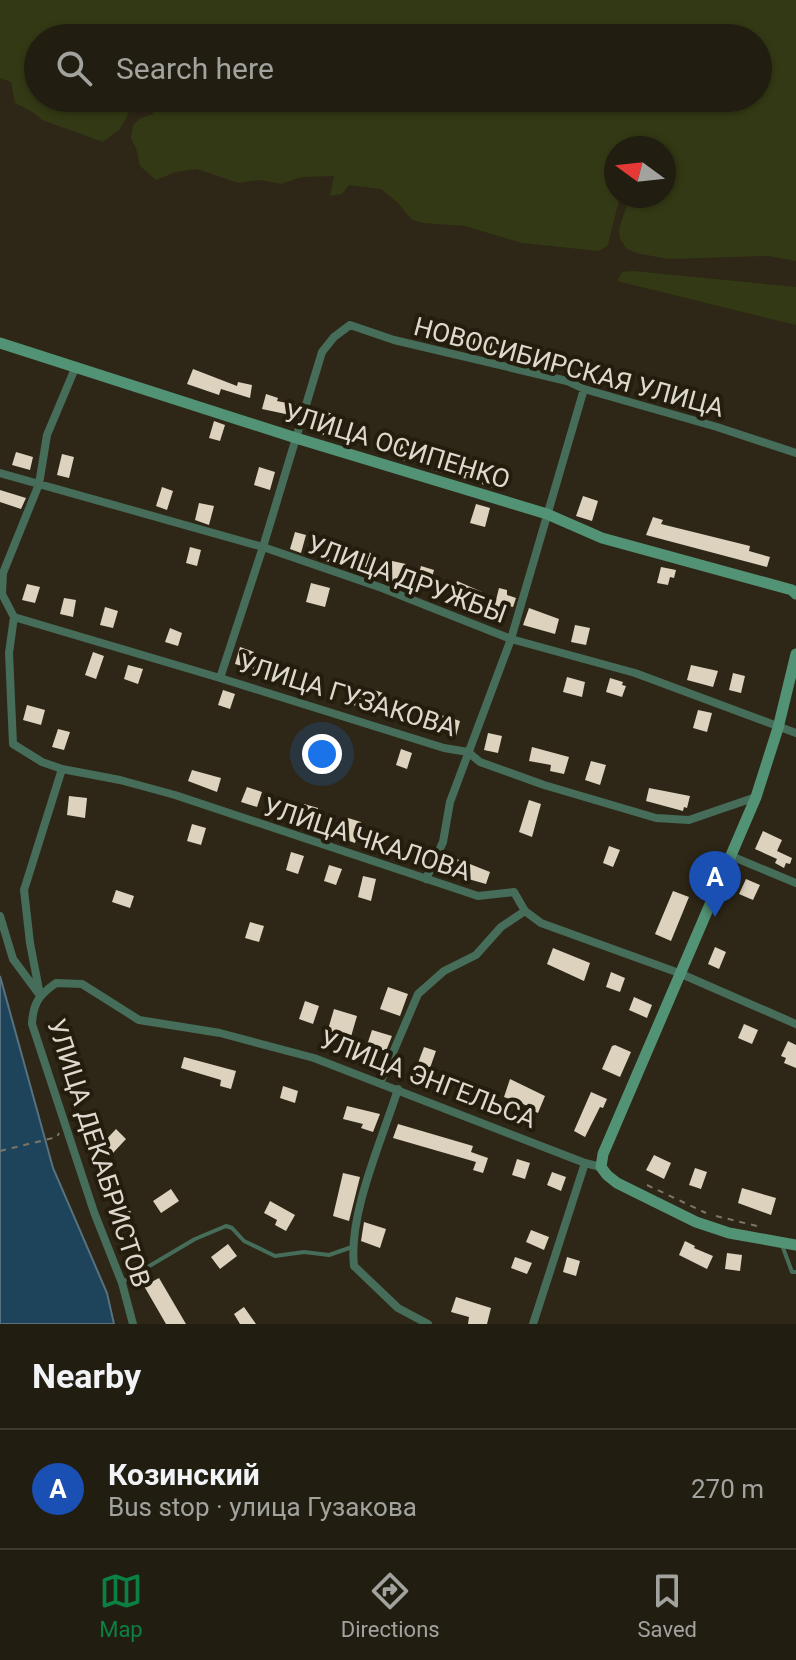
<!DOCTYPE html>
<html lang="en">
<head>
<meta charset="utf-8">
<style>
  body { margin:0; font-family:Roboto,sans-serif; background:#2a261a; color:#f1f3f6 }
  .compass { position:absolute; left:604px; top:136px; width:72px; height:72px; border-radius:50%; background:#221d11; box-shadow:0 2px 6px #0004; rotate:285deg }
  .you { position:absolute; left:322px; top:754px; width:28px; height:28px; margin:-20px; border:6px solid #fff; border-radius:50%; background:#1a73e8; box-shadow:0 0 0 12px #1a73e833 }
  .badge { display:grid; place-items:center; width:52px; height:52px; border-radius:50%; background:#0b8043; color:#fff; font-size:26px; font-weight:700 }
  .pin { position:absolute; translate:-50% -66px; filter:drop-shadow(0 2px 4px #0008) }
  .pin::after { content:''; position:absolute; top:42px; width:28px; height:24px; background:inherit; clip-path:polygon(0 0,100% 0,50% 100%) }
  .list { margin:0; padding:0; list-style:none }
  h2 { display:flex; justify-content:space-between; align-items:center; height:104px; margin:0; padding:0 32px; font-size:34px }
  h2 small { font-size:26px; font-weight:400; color:#a2a29f }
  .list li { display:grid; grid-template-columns:52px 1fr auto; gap:24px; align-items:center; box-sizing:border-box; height:120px; padding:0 32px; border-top:2px solid #3f3b31 }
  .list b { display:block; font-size:30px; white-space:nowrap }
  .list p { margin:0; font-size:26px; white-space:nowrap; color:#a2a29f }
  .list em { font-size:26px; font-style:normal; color:#a2a29f }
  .icon { flex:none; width:44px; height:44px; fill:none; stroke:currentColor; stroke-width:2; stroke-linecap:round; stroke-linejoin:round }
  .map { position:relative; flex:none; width:796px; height:1324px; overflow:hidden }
  .search { position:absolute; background:#221d11; box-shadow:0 2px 6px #0004; left:24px; right:24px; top:24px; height:88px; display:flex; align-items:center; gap:20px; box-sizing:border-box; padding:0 28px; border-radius:44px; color:#a2a29f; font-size:30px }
  .sheet { height:224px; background:#221d11 }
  nav { display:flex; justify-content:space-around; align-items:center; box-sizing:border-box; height:112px; border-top:2px solid #3f3b31; background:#221d11; font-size:22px; color:#a2a29f }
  nav a { display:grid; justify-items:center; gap:4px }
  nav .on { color:#0b8043 }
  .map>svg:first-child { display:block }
</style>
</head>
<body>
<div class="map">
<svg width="796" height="1324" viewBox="0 0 796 1324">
  <rect width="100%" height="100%" fill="#2e2717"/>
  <path fill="#333914" d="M0,0h796v261l-28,-5 -100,3 -32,-6 -10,-5 -6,-9 -1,-10 11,-33h34v-48h-48v48h4l-12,49 -9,6 -77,-8 -57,-17 -42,-3 -11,-3 -14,-17 -17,-14 -32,-4 -7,9 -12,2 4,-20 -32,1 -21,7 -21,-4 -22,3 -41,-14 -21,3 -20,8 -16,-14 -4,-18 -5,-10 2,-13 8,-7 12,-4 -1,-11 -5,-5h611v-60h-720v60h99l-17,31 -17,13 -61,-22 -8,-7 -19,-10 -4,-21 -11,-4z
    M633,271l163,16v38l-179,-44 5,-9z"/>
  <path fill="#1e445c" stroke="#57717e" stroke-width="2" d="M0,976l53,192 54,125 7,31h-114z"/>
  <path fill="#dcd2be" d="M475,332l19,5 -3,13 -19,-5z
    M193,369l44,17 1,-4 14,3 -2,13 -29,-9 -2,6 -32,-11z
    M266,394l12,4 -1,3 20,4 -2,11 -33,-7z
    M319,410l15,4 -6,22 -15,-4z
    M214,421l11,4 -5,16 -11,-3z
    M401,438l12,4 -7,19 -12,-4z
    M16,452l17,5 -3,13 -18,-5z
    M62,454l12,3 -5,21 -12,-3z
    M440,454l11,3 -1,5 21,6 -4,11 -32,-8z
    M259,467l16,5 -5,18 -16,-5z
    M487,467l11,3 -5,18 -11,-4z
    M162,487l11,4 -6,19 -11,-4z
    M0,490l26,8 -5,11 -21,-7z
    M583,496l15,5 -6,20 -16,-5z
    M199,503l15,3 -5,19 -14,-5z
    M476,504l14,4 -5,19 -15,-4z
    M653,517l10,3 -2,4 89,22 -1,5 21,6 -3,10 -121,-32z
    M295,532l11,3 -5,18 -11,-4z
    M327,543l15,4 -5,17 -15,-4z
    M190,547l11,3 -4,16 -11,-3z
    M358,550l13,3 -4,19 -13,-3z
    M392,561l14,3 -5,19 -13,-3z
    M421,566l13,4 -5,18 -13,-3z
    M661,567l15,3 -2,8 -4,-1 -2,8 -11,-2z
    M457,581l25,11 -5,14 -25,-10z
    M311,583l19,5 -5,19 -19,-5z
    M27,584l13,3 -5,16 -13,-3z
    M499,588l8,2v5l9,3 -3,9 -4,-1 -2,9 -14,-3z
    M64,598l12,2 -3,17 -13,-3z
    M105,607l13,4 -5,17 -13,-3z
    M529,608l30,11 -4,15 -32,-9z
    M575,625l15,3 -4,17 -15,-3z
    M170,628l12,5 -4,13 -13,-4z
    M240,647l14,5 -1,3 15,4 -4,13 -29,-8z
    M93,652l11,4 -8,23 -11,-4z
    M128,665l15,4 -5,15 -14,-5z
    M691,665l27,6 -5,16 -26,-7z
    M733,673l12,3 -4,17 -12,-3z
    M567,677l18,5 -3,15 -19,-5z
    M610,678l13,4 -1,3 4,1 -4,11 -16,-5z
    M352,688l17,6 2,-5 12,4 -7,19 -29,-9z
    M223,690l12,4 -5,15 -12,-4z
    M27,705l18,5 -4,15 -18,-5z
    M698,710l14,3 -5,19 -14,-4z
    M429,711l31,10 -4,15 -32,-9z
    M58,729l12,3 -6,18 -12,-3z
    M488,733l14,3 -4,17 -14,-3z
    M532,747l37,10 -5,17 -14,-3 1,-6 -22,-4z
    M401,749l11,4 -5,16 -11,-4z
    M591,761l15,4 -6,20 -15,-5z
    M192,770l29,8 -4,14 -29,-11z
    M247,787l15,5 -5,15 -16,-5z
    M649,788l41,8 -3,12 -3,-1 -1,4 -37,-10z
    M69,796l18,2 -2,20 -18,-3z
    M529,800l12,4 -9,33 -13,-5z
    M304,804l14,4 -5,17 -13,-4z
    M348,818l13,4 -6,21 -11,-4 1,-5 -6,-2 3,-11 4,1z
    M192,824l14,4 -5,17 -14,-4z
    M763,831l19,9 -5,11 15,7 -2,6 -4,-1 -2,5 -9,-5 2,-4 -22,-10z
    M609,846l11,4 -7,17 -10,-4z
    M291,852l13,4 -6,18 -12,-4z
    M452,857l38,15 -4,12 -39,-11z
    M329,865l13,4 -6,16 -12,-4z
    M363,876l13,3 -5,22 -13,-4z
    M746,879l14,6 -7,15 -14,-6z
    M116,890l18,6 -4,12 -18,-6z
    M673,891l16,6 -18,44 -16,-7z
    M250,922l14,4 -5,16 -14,-4z
    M715,947l11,5 -7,17 -11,-5z
    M553,948l37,15 -6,18 -37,-17z
    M611,972l14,6 -5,14 -14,-5z
    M388,987l20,7 -8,22 -20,-7z
    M634,997l18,8 -5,13 -18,-8z
    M305,1001l14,5 -6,18 -14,-5z
    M334,1009l23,7 -7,24 -23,-7z
    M744,1024l14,6 -6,14 -14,-6z
    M372,1030l20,6 -6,15 -19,-6z
    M788,1041l8,4v23l-12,-5 2,-5 -5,-2z
    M615,1045l16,7 -11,25 -18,-8 10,-23z
    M424,1047l12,4 -6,17 -12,-5z
    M184,1057l52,14 -5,18 -11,-3 1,-6 -40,-12z
    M510,1079l35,17 -7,17 -11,-5 1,-2 -24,-9z
    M283,1086l15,5 -3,12 -15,-5z
    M591,1092l16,7 -4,9 -3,-1 -15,30 -11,-6z
    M347,1106l33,8 -7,18 -12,-4 2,-4 -20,-5z
    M398,1124l75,22 -2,6 17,6 -5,15 -10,-3 3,-8 -83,-24z
    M116,1129l10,10 -13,14 -10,-10z
    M654,1155l17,8 -7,16 -18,-9z
    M517,1159l13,4 -5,16 -13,-4z
    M695,1168l12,4 -6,17 -12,-4z
    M552,1172l14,5 -5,14 -14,-6z
    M343,1173l17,4 -11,44 -16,-5z
    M742,1188l34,10 -5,17 -33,-12z
    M171,1189l8,12 -18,12 -8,-12z
    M270,1201l25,14 -9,16 -11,-6 2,-5 -13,-7z
    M129,1208l5,12 -16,6 -5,-12z
    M364,1222l22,7 -6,19 -19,-7z
    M531,1230l18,7 -5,13 -18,-8z
    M685,1241l10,5 -1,2 19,8 -6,13 -28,-14z
    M228,1244l9,12 -17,13 -9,-12z
    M727,1253l15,2 -2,16 -15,-2z
    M515,1257l17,6 -5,11 -16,-6z
    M567,1257l13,4 -4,15 -13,-4z
    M159,1278l27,46h-20l-22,-38z
    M456,1297l35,11 -4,16h-19l1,-7 -18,-5z
    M244,1307l12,17h-16l-6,-10z"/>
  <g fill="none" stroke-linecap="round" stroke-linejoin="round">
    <path stroke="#7b7668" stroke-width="2" stroke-dasharray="6 6" stroke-linecap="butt" d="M0,1151l57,-14 2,-4
      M647,1185l59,28
      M716,1216l41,10"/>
    <path stroke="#466d59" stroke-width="4" d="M782,1245l10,27h4
      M124,1281l71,-42 31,-13 6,2 12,13 31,15 29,-4 25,3 23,-8"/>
    <path stroke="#466d59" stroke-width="8" d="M76,366l-29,69 -8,49 -36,89 -1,21 12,23 -5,36 4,91 29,18 20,7 58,11 55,15 303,101 36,-4 11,19 16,12 138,50 117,51
      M0,473l263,74 119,41 129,51 124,34 161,60
      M14,617l206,61 224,70 24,4 12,10 64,23 112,33 33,2 67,-23
      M220,678l43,-131 59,-195 12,-15 16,-12 44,15 173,41 17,8 133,38 79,26
      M731,856l65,27
      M426,879l17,-37 7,-40 61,-163 73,-250
      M0,916l13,43 26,35
      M40,995l-10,-52 -6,-53 38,-121
      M380,1083l38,-89 26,-23 32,-16 25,-28 24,-16
      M398,1089c-16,51 -50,125 -44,177l44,42 30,16
      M133,1324l-11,-41 -28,-71 -62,-188c1,-21 7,-29 24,-41l26,1 57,36 81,13 94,25 271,105 16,4
      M533,1324l52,-161"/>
    <path stroke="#539375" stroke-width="11" d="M0,343l296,95 251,76 55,24 190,52 4,4
      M796,654l-18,74 -22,69 -153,357 -2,13 6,8 10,8 79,39 33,11 67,12"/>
  </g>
  <g text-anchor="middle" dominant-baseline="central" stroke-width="8" stroke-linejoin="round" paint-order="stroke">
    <g font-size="26" fill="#ddd9ce" stroke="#241d0d">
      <text transform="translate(569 367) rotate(15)">НОВОСИБИРСКАЯ УЛИЦА</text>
      <text transform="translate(397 446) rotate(17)">УЛИЦА ОСИПЕНКО</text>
      <text transform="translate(407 579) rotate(20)">УЛИЦА ДРУЖБЫ</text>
      <text transform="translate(347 695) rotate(17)">УЛИЦА ГУЗАКОВА</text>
      <text transform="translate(367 839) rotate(18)">УЛИЦА ЧКАЛОВА</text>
      <text transform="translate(428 1079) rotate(21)">УЛИЦА ЭНГЕЛЬСА</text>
      <text transform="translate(99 1153) rotate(72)">УЛИЦА ДЕКАБРИСТОВ</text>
    </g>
  </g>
</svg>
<svg class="compass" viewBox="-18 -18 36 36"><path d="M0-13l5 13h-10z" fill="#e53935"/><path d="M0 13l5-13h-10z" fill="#a2a29f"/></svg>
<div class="you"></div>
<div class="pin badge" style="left:715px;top:917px;background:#1a4fb4">A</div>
<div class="search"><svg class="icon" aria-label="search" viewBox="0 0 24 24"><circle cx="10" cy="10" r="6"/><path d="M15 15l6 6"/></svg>Search here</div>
</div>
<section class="sheet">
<h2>Nearby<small></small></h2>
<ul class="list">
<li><span class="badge" style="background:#1a4fb4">A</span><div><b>Козинский</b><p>Bus stop · улица Гузакова</p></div><em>270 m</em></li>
</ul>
</section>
<nav>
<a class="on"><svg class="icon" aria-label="map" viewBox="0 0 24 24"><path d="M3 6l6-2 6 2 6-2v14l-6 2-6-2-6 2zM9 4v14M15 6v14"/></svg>Map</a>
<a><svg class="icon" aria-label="directions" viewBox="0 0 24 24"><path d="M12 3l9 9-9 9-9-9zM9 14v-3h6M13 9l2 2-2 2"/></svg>Directions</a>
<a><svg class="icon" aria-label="saved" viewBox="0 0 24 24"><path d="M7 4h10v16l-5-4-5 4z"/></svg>Saved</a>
</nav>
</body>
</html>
